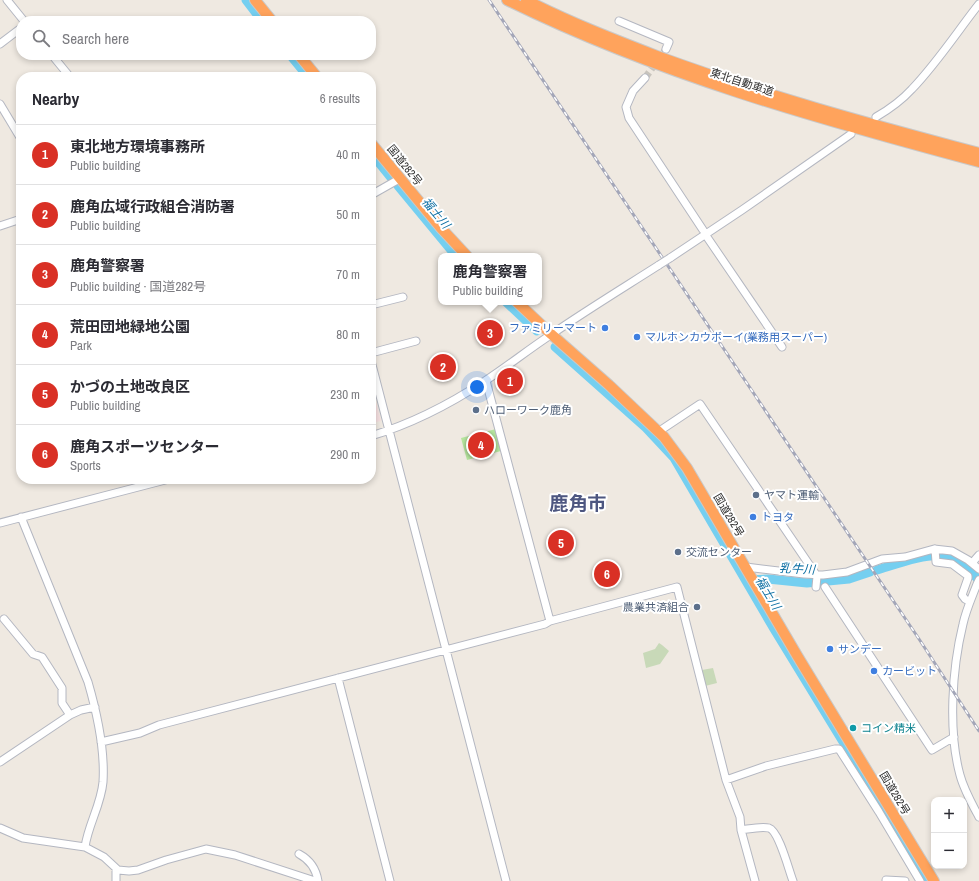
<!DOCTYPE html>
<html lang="en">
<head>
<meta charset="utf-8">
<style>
  body { margin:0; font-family:"Archivo Narrow","Noto Sans JP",sans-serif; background:#f7f7f7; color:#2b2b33 }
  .controls { position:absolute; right:12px; bottom:12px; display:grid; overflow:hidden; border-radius:8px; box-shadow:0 2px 6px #0003 }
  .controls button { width:36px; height:36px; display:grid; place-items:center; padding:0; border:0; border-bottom:1px solid #e1e1e2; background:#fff; color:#2b2b33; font:20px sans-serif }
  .you { position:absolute; left:477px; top:387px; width:14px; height:14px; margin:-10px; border:3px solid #fff; border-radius:50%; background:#1a73e8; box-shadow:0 0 0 6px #1a73e833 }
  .badge { display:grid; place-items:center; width:26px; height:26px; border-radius:50%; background:#d93025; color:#fff; font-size:13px; font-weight:700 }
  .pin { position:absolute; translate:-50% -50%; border:2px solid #fff; box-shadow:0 1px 4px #0006 }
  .popup { position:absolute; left:438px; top:253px; width:104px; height:52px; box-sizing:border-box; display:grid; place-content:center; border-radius:8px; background:#fff; filter:drop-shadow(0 1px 3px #0005); font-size:13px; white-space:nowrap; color:#7c7c81 }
  .popup b { font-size:15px; color:#2b2b33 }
  .popup::after { content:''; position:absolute; left:50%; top:100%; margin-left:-8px; border:8px solid transparent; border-top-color:#fff }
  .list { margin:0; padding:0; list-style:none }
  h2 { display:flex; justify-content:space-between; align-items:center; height:52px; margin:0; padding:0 16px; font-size:17px }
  h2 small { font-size:13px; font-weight:400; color:#7c7c81 }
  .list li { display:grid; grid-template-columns:26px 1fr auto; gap:12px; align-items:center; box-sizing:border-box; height:60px; padding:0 16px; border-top:1px solid #e1e1e2 }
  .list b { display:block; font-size:15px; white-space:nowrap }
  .list p { margin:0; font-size:13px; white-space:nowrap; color:#7c7c81 }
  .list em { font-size:13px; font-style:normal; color:#7c7c81 }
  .icon { flex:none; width:22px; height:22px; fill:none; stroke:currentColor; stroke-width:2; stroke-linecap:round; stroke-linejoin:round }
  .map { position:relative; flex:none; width:979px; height:881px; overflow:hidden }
  .search { position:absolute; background:#fff; box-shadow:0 2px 6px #0003; left:16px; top:16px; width:360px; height:44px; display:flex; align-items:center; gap:10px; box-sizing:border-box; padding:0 14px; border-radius:16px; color:#7c7c81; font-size:15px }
  .panel { position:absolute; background:#fff; box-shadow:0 2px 6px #0003; left:16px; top:72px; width:360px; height:412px; border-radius:16px }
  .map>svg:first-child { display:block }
</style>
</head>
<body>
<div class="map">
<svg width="979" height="881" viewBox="0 0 979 881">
  <rect width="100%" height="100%" fill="#efe9e1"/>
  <path fill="#f5dfe0" d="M371,383l10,38 -10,2z"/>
  <path fill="#b6e59e" d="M496,429l5,22 -34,9 -6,-22z"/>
  <path fill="#c8d9b8" d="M659,643l3,2 7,6 -9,13 -14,4 -3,-15 12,-4z
    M713,668l4,15 -12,3 -3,-16z"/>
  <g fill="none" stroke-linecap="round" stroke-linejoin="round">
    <path stroke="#75cff0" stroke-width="9" d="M246,0l16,21
      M290,55l18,22
      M371,153l21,26
      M398,186l58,70
      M506,302l31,29
      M555,347l91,81 28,30 100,171 93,152 58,100
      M877,570c17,-5 49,-17 66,-14 14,3 26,14 36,24
      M747,580l21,-1 39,4 42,-4 21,-7"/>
    <path stroke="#c8c4bd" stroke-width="7" stroke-dasharray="7 3.5" stroke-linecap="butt" d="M645,78l21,-29"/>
    <defs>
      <path id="minor" d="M7,0l17,21
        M619,21l50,21 -3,7
        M0,44l21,-16
        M52,55l18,22
        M645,78l-12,13 -7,16 3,11 74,112
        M0,104l21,35
        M876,117c12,-7 26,-17 36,-28 25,-26 45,-57 67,-85
        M371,195l30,-17
        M0,226l21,-7
        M707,237l75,110
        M670,258l72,-48 109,-76
        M371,305l32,-8
        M371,353l45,-12
        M371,361l135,520
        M486,381l64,240
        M658,432l42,-28 117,172 -1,11
        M371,436c40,-12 79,-32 114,-55 23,-15 44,-32 67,-47 35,-24 71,-46 107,-69
        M21,517l67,165c9,31 17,68 15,100 -2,23 -15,43 -18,65
        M0,523l169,-44
        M935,549l1,13 16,2 16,12v2l-6,17 3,4 5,3
        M972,563l7,-8
        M746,567l58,7 19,1 24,-3 35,-13 23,-2 29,-8 18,2 16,9 11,9
        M979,580l-2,4c-5,13 -11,26 -14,40 -11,45 -15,107 -3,151 4,15 12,29 19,42
        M825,587l107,163 22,-13
        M4,619l29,35 9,3 20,31v15l8,12
        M338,678l52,203
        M101,742l39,-9 19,-8 386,-101 5,-3 127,-34 49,193 14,37 1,13 14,51
        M0,762l70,-47 11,-5 14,-3
        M726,780l40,-14 69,-17h4l40,63 41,69
        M0,828l23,10 62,9 19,10 14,13 11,1 9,-1 28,-10 40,-11 29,6 80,26
        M741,830c8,-1 20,-4 28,-2 10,3 20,43 24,53
        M299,854c11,6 17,14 19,27
        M886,880l19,1
        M116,881v-12"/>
      <path id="highway" d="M255,0l17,21
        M507,0c150,74 311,119 472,162
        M526,0c43,22 87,39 131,56 106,39 213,68 322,97
        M299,55l18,22
        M371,143l70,85 26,28
        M517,302l34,32 58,51 55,52 23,31 111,189 136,224"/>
    </defs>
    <use href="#minor" stroke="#b4b7c1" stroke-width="9"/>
    <use href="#highway" stroke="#c9c9c9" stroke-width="12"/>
    <use href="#minor" stroke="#fff" stroke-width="7"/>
    <use href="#highway" stroke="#ffa35c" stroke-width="10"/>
    <defs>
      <path id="rail" d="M489,0l430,639 60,92"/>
    </defs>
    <use href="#rail" stroke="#a3a6b8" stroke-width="3"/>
    <use href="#rail" stroke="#fff" stroke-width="1.5" stroke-dasharray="4.5" stroke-linecap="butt"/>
    <defs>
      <path id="minor-bridge" d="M659,265l11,-7"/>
    </defs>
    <use href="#minor-bridge" stroke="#b4b7c1" stroke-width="9" stroke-linecap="butt"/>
    <use href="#minor-bridge" stroke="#fff" stroke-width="7"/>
  </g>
  <g fill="#3f7fe0" stroke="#fff" stroke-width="1.5">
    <circle cx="605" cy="328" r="4"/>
    <circle cx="637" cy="337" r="4"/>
    <circle cx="753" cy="517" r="4"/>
    <circle cx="830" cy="649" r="4"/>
    <circle cx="874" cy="671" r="4"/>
  </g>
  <g fill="#5c6f8a" stroke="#fff" stroke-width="1.5">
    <circle cx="476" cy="410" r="4"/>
    <circle cx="756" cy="495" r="4"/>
    <circle cx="678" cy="552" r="4"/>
    <circle cx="697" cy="607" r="4"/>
  </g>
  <circle fill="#0f9aa8" stroke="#fff" stroke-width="1.5" cx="853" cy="728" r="4"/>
  <g text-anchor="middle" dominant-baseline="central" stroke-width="4" stroke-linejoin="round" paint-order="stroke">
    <g font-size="11" fill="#2e2e2e" stroke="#fff">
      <text transform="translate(742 82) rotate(18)">東北自動車道</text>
      <text transform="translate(405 165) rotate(51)">国道282号</text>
      <text transform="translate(729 515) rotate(59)">国道282号</text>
      <text transform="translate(895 793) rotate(59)">国道282号</text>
    </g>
    <g font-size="11" fill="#366cbe" stroke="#fff" text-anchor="start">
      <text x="597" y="328" text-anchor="end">ファミリーマート</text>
      <text x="645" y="337">マルホンカウボーイ(業務用スーパー)</text>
      <text x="761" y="517">トヨタ</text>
      <text x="838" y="649">サンデー</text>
      <text x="882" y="671">カービット</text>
    </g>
    <g font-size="11" fill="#4e5e75" stroke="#fff" text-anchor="start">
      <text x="484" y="410">ハローワーク鹿角</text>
      <text x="764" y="495">ヤマト運輸</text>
      <text x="686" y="552">交流センター</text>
      <text x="689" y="607" text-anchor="end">農業共済組合</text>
    </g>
    <g font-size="11" fill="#0d838f" stroke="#fff" text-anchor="start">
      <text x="861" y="728">コイン精米</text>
    </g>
    <g font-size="12" font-style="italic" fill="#0d6fa3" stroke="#fff">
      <text transform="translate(436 213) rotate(50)">福士川</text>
      <text transform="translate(797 569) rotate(3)">乳牛川</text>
      <text transform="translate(768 593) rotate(59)">福士川</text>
    </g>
    <g font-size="19" font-weight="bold" fill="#4d5680" stroke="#fff">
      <text x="578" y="503">鹿角市</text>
    </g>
  </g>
</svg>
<div class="controls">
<button>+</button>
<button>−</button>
</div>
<div class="you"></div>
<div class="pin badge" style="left:510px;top:381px">1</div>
<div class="pin badge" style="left:443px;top:367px">2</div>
<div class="pin badge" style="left:490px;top:333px">3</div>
<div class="popup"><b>鹿角警察署</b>Public building</div>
<div class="pin badge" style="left:481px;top:445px">4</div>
<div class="pin badge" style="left:561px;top:543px">5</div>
<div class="pin badge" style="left:607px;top:574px">6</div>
<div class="search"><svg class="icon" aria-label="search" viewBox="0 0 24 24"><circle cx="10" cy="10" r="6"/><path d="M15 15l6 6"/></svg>Search here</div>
<section class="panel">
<h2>Nearby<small>6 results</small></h2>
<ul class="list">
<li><span class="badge">1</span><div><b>東北地方環境事務所</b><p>Public building</p></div><em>40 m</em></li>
<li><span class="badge">2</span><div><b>鹿角広域行政組合消防署</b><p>Public building</p></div><em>50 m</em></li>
<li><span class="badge">3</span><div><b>鹿角警察署</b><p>Public building · 国道282号</p></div><em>70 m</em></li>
<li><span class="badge">4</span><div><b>荒田団地緑地公園</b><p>Park</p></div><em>80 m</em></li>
<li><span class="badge">5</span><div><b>かづの土地改良区</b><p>Public building</p></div><em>230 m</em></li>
<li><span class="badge">6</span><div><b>鹿角スポーツセンター</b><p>Sports</p></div><em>290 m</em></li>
</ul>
</section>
</div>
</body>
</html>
